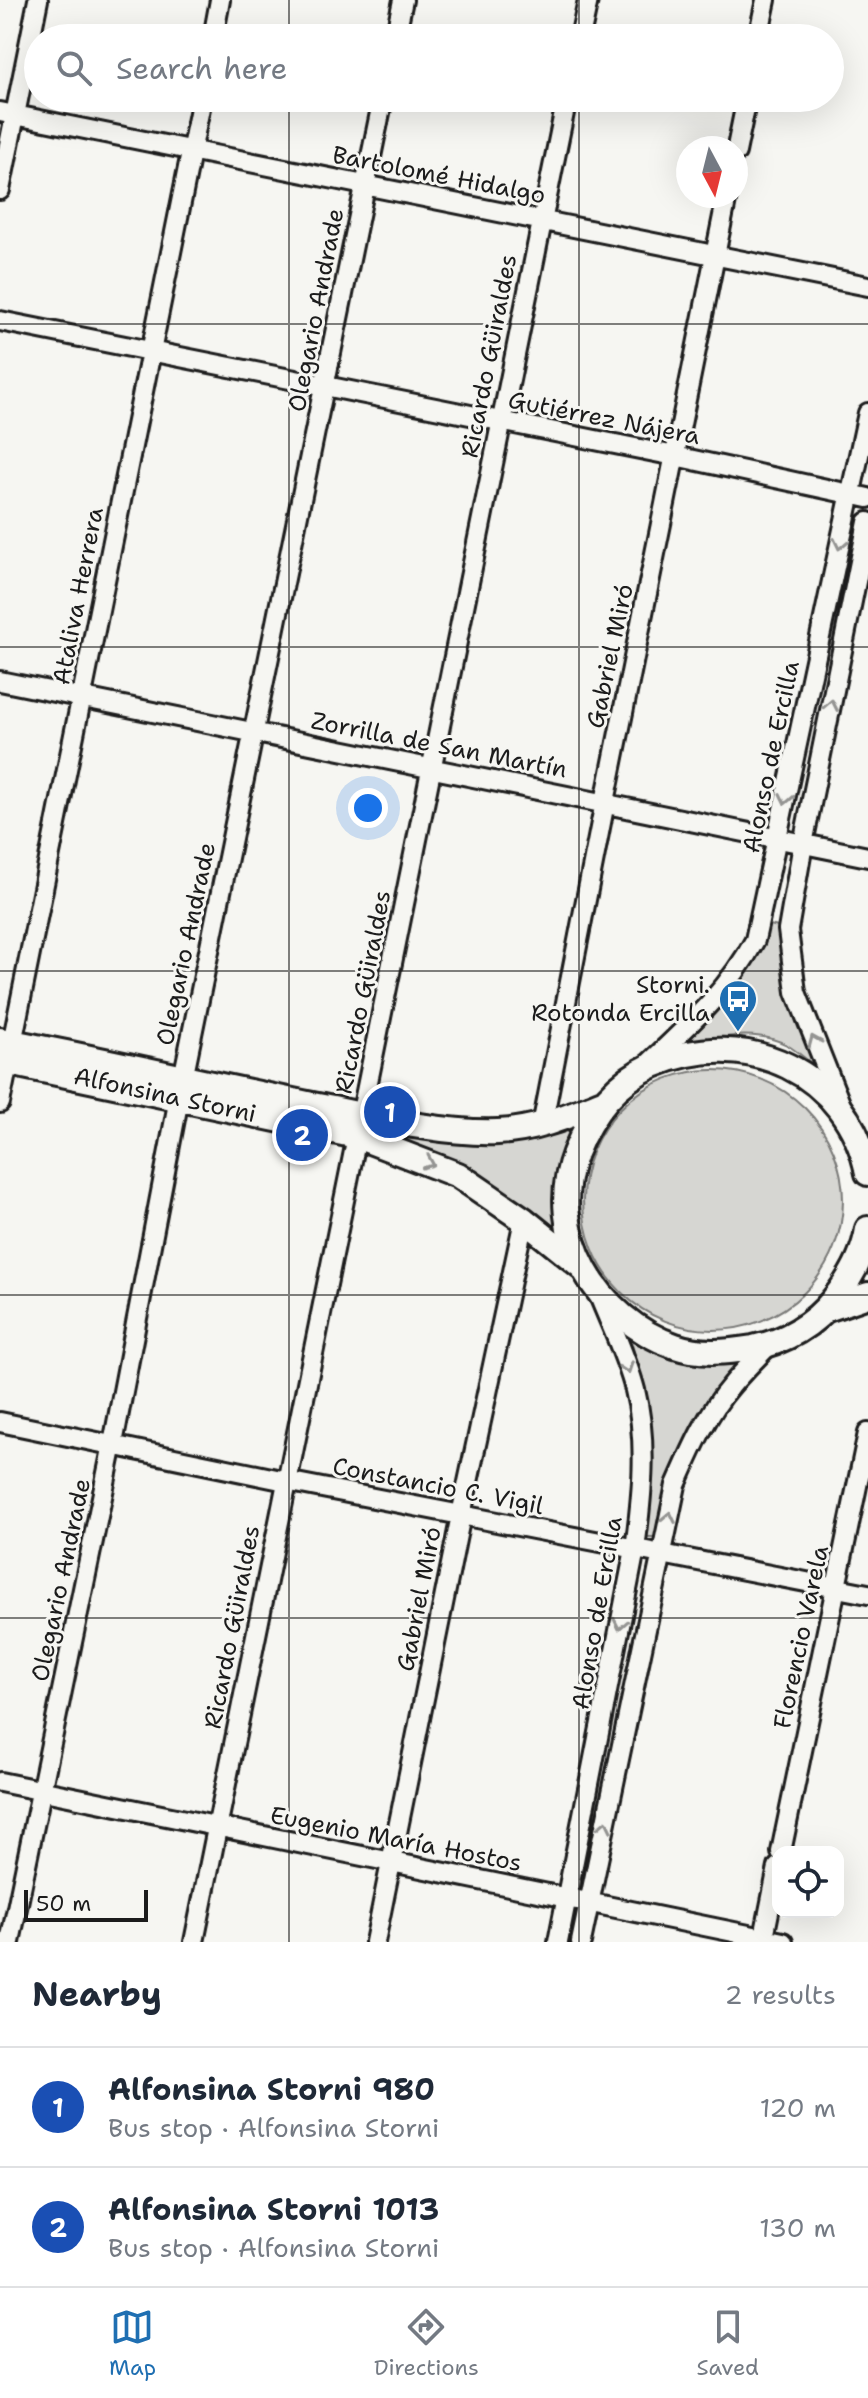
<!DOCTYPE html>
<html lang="en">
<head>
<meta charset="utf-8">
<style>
  body { margin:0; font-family:"Shantell Sans",sans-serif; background:#f6f6f7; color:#1f2937 }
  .controls { position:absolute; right:24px; bottom:24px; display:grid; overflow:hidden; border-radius:16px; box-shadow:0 8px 32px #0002 }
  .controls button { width:72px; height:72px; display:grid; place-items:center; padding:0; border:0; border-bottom:2px solid #e0e1e3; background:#fff; color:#1f2937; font:40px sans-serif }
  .compass { position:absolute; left:676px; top:136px; width:72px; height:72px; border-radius:50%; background:#fff; box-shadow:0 8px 32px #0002; rotate:173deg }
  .scale { position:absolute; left:24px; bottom:20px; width:124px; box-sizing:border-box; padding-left:8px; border:4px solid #1c1c1c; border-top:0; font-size:22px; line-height:28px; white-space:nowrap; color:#1c1c1c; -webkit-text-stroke:6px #f6f6f2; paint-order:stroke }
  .you { position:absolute; left:368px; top:808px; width:28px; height:28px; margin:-20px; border:6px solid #fff; border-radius:50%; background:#1a73e8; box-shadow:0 0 0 12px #1a73e833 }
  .badge { display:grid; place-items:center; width:52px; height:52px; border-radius:50%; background:#1f6fb2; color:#fff; font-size:26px; font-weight:700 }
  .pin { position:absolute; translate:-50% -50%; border:4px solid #fff; box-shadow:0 2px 8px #0006 }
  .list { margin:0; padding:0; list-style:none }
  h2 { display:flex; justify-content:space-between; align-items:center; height:104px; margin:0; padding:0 32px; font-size:34px }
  h2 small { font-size:26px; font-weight:400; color:#747a83 }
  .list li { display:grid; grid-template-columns:52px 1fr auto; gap:24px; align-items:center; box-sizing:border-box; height:120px; padding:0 32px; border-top:2px solid #e0e1e3 }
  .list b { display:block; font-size:30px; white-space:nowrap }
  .list p { margin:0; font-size:26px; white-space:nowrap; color:#747a83 }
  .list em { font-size:26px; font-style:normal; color:#747a83 }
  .icon { flex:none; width:44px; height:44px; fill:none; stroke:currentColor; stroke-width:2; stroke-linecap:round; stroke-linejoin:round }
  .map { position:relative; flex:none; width:868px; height:1942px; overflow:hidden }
  .search { position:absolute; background:#fff; box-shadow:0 8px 32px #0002; left:24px; right:24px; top:24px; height:88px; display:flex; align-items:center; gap:20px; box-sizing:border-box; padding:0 28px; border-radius:44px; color:#747a83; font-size:30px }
  .sheet { height:344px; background:#fff }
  nav { display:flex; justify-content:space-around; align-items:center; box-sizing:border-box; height:112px; border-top:2px solid #e0e1e3; background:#fff; font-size:22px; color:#747a83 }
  nav a { display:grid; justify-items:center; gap:4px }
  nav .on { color:#1f6fb2 }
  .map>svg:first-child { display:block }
</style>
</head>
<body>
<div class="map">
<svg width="868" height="1942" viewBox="0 0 868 1942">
  <rect width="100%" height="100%" fill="#f6f6f2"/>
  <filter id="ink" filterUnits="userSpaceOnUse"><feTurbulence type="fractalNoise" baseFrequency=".0125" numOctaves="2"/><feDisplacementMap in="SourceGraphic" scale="16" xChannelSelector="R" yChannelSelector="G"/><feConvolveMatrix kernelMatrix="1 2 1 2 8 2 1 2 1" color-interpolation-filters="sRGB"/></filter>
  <g filter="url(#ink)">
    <path fill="#d6d6d2" stroke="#797977" stroke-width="2" d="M766,924l12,3 7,52 28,85c-9,-6 -17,-14 -26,-19 -32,-18 -73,-6 -107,-1l42,-39 24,-33z
      M583 1200a130 130 0 1 1 260 0a130 130 0 1 1-260 0Z
      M589,1115l-23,129 -85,-67 -89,-42 81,7z
      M629,1333l121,25c-19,19 -39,39 -53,62 -21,34 -30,79 -41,117h-9l4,-79 -2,-49z"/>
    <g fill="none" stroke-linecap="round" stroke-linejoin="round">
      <defs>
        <path id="street" d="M213,38l7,-38
          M395,38l8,-38
          M580,38l8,-38
          M758,38l8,-38
          M0,112l868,174
          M736,152l11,-54
          M0,190l38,-190
          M0,321l675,135 193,42
          M0,681l868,176
          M647,1065c41,-39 81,-74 108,-125l113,-527
          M0,1103l202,-1005
          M840,1103l-44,-111 -8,-62 15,-86 65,-322
          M542,1126l63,-324 122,-606
          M0,1422l286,59 582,113
          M0,1782l783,160
          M781,1852l87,-419
          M10,1942l103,-498 66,-346 204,-1000
          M194,1942l373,-1844
          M375,1942l86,-427 63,-295
          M558,1942l77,-393c7,-53 13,-107 0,-159 -8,-32 -23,-62 -35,-92
          M581,1942l95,-457c15,-34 30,-70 55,-99 12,-15 26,-28 39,-42
          M763,1942l15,-75"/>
        <path id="secondary" d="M0,1040c108,20 215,46 323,67 53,11 121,27 175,25 38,-2 70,-16 105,-30
          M0,1061l357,75 101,39 66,45 56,45
          M868,1173c-20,-101 -122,-148 -215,-108 -38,17 -63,50 -78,88 -31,80 23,167 100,193 25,9 53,6 78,2 31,-6 61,-23 81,-49 17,-21 30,-43 34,-70
          M827,1309l41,-14"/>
      </defs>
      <use href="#street" stroke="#1c1c1c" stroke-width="24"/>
      <use href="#secondary" stroke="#1c1c1c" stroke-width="30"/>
      <use href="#street" stroke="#f6f6f2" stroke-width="18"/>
      <use href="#secondary" stroke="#f6f6f2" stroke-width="24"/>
    </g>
    <defs><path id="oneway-chevron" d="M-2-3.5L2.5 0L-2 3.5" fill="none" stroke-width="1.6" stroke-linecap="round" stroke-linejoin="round" transform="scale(2)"/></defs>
    <g stroke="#949492">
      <use href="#oneway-chevron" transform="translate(840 544) rotate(102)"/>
      <use href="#oneway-chevron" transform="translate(831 705) rotate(-79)"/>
      <use href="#oneway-chevron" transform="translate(786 799) rotate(102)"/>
      <use href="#oneway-chevron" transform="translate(814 1041) rotate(-113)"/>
      <use href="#oneway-chevron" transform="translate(429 1163) rotate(23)"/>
      <use href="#oneway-chevron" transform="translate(627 1368) rotate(71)"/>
      <use href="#oneway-chevron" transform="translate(669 1517) rotate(-78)"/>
      <use href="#oneway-chevron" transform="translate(620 1624) rotate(101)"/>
      <use href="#oneway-chevron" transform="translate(605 1826) rotate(-78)"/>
    </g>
  </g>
  <path fill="none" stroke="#1c1c1c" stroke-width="2" stroke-opacity="0.55" d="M289,0v38M579,0v38M289,98v1844M579,98v1844M0,324h868M0,647h868M0,971h868M0,1295h868M0,1618h868"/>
  <defs>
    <symbol id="bus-pin" viewBox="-11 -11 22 30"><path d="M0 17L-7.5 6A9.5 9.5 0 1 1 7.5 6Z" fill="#1f6fb2" stroke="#f6f6f2"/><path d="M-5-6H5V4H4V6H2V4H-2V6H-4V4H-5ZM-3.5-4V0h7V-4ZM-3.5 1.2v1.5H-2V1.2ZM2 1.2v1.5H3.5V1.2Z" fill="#fff"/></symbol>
  </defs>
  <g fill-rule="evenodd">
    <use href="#bus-pin" x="716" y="977" width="44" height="60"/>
  </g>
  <g text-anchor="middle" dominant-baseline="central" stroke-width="6" stroke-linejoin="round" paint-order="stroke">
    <g font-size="24" fill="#1c1c1c" stroke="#f6f6f2">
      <text transform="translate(439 175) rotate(11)">Bartolomé Hidalgo</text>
      <text transform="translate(316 310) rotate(-79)">Olegario Andrade</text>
      <text transform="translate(489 356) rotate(-79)">Ricardo Güiraldes</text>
      <text transform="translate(604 418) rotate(11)">Gutiérrez Nájera</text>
      <text transform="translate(78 596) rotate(-79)">Ataliva Herrera</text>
      <text transform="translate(610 656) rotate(-78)">Gabriel Miró</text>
      <text transform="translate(439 745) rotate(11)">Zorrilla de San Martín</text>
      <text transform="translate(771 757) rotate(-78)">Alonso de Ercilla</text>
      <text transform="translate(186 944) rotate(-78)">Olegario Andrade</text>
      <text transform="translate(363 992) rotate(-79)">Ricardo Güiraldes</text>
      <text transform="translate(165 1095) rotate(12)">Alfonsina Storni</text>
      <text transform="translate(438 1486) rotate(11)">Constancio C. Vigil</text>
      <text transform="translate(61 1580) rotate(-78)">Olegario Andrade</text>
      <text transform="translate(419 1599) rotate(-79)">Gabriel Miró</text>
      <text transform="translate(597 1613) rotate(-80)">Alonso de Ercilla</text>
      <text transform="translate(232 1627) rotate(-79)">Ricardo Güiraldes</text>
      <text transform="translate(801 1637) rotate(-78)">Florencio Varela</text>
      <text transform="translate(396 1839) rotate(11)">Eugenio María Hostos</text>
    </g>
    <g font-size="24" fill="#1c1c1c" stroke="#f6f6f2" text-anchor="end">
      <text x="710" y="985">Storni.<tspan x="710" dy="28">Rotonda Ercilla</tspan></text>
    </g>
  </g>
</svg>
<div class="controls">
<button><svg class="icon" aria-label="locate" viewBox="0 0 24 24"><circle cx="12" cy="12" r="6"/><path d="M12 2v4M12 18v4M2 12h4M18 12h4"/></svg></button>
</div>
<svg class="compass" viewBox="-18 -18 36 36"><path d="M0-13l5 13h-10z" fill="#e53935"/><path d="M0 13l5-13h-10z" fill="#747a83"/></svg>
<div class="scale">50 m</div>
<div class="you"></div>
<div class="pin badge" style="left:390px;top:1112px;background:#1a4fb4">1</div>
<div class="pin badge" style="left:302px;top:1135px;background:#1a4fb4">2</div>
<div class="search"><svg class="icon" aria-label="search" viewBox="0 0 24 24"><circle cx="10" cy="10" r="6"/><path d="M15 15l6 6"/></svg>Search here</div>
</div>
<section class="sheet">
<h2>Nearby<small>2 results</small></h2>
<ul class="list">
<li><span class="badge" style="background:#1a4fb4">1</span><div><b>Alfonsina Storni 980</b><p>Bus stop · Alfonsina Storni</p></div><em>120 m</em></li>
<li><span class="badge" style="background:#1a4fb4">2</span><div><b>Alfonsina Storni 1013</b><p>Bus stop · Alfonsina Storni</p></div><em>130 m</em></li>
</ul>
</section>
<nav>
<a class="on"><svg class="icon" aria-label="map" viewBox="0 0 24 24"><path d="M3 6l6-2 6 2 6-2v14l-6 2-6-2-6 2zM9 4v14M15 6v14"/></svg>Map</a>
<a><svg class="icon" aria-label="directions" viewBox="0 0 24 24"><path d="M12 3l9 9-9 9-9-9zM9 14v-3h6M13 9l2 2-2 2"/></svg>Directions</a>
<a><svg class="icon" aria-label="saved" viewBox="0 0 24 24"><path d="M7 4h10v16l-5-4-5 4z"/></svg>Saved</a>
</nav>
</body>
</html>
